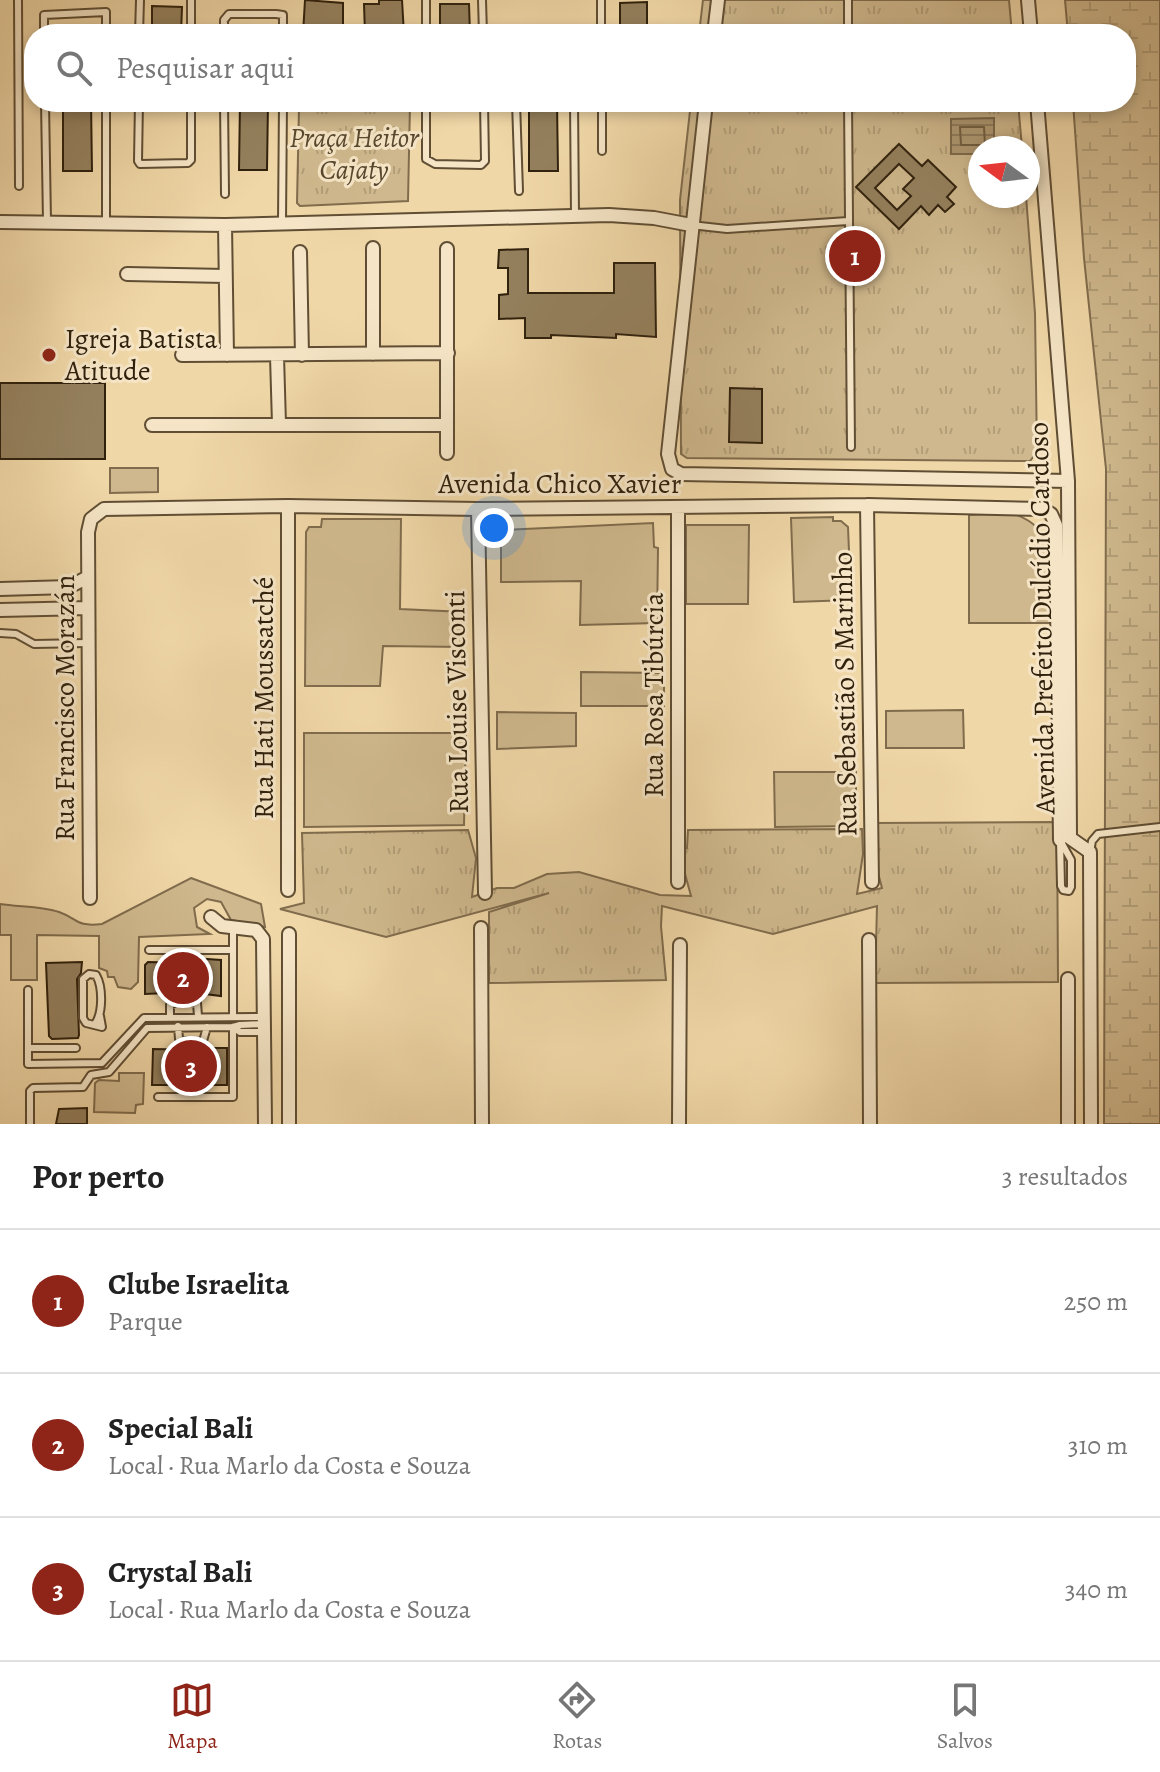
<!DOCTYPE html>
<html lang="pt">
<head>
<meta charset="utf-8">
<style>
  body { margin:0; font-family:Alegreya,serif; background:#f2f2f2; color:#222 }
  .compass { position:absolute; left:968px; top:136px; width:72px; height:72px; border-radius:50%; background:#fff; box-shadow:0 4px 12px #0003; rotate:285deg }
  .you { position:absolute; left:494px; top:528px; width:28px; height:28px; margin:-20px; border:6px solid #fff; border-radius:50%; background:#1a73e8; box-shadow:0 0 0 12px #1a73e833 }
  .badge { display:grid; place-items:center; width:52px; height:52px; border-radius:50%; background:#8f2418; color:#fff; font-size:26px; font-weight:700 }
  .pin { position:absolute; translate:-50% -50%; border:4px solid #fff; box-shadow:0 2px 8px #0006 }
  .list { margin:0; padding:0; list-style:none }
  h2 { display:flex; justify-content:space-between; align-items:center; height:104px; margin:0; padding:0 32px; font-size:34px }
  h2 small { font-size:26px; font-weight:400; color:#767676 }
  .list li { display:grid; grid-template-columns:52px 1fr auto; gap:24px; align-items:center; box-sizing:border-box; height:144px; padding:0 32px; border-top:2px solid #e0e0e0 }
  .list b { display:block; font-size:30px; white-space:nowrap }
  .list p { margin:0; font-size:26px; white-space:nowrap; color:#767676 }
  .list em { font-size:26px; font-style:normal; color:#767676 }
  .icon { flex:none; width:44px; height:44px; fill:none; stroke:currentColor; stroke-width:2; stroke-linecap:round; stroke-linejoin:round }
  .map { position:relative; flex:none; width:1160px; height:1124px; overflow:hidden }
  .search { position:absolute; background:#fff; box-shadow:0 4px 12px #0003; left:24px; right:24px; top:24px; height:88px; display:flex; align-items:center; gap:20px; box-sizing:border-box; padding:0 28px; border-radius:32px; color:#767676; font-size:30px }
  .sheet { height:536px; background:#fff }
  nav { display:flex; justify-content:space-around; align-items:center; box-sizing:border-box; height:112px; border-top:2px solid #e0e0e0; background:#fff; font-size:22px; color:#767676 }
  nav a { display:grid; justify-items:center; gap:4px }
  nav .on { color:#8f2418 }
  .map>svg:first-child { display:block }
</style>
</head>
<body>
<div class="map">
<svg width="1160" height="1124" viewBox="0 0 1160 1124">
  <defs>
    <pattern id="wetland-marsh" width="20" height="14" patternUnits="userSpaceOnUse" patternTransform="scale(2)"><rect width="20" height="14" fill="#cfb88d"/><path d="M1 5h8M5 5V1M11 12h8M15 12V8" fill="none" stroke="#b29e78"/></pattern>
    <pattern id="park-tufts" width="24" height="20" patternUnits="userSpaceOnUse" patternTransform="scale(2)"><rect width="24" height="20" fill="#cfb88d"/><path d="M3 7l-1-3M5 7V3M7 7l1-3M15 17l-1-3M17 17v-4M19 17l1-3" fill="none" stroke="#b29e78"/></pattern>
    <pattern id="water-rules" width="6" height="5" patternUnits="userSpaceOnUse" patternTransform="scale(2)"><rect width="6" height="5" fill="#af9973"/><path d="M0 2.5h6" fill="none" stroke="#8f7c5d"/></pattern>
  </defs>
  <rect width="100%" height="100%" fill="#f0d7a7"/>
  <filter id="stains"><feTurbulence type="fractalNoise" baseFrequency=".0025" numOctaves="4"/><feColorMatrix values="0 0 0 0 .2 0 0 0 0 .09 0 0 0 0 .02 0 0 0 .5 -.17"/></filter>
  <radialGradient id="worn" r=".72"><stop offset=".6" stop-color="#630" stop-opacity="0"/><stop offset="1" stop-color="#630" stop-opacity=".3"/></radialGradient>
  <path fill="#cfb88d" stroke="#806c4d" stroke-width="2" d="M110,468h48v24l-48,1z
    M1012,513c53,18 42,64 42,110h-85v-108z
    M833,517v4h8l7,6 3,73 -57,2 -3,-84z
    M322,519h79l-1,90 64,3 -1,35 -80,-1 -3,40h-75l1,-154 3,-5h12z
    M653,523l1,24 4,1 -1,75 -77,2 1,-44 -80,1v-52z
    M686,525h63l-1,79h-62z
    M581,672l83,1v33h-83z
    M963,710l1,38h-78v-37z
    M497,712l79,1v33l-79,3z
    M304,733h162l-2,92 -160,2z
    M774,772h82v54l-81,1z
    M191,878l70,26 4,23 -34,-7 -10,-18 -14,-3 -13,9 3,19 13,7 -71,3 -1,45 -7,7 -13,-2 -4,-10h-6l-1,-6 -8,-3v-32l-62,-1v45h-26v-45h-11v-31c19,3 42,2 59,8 20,7 16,15 43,12z
    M119,1073h25l-1,31 -7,1 -1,8 -41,-1 1,-29 4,-3 20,1z"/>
  <path fill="url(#wetland-marsh)" stroke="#806c4d" stroke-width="2" d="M1065,0h95v1124h-56l2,-655 -22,-211 -11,-156h53v-68h-58z"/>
  <path fill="url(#park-tufts)" stroke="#806c4d" stroke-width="2" d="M703,0h306l3,34h-313z
    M408,102l2,2 -2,97 -108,5 -3,-3 2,-96 2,-2z
    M691,102h327l4,46h-42v48h46l9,117 2,139 -7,9 -343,-3 -6,-4 -1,-254z
    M1057,822l1,160 -183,1 2,-77 -104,28 -111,-28 -1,20 5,54 -177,3v-71l60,-19 -163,44 -106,-28 24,-6 -2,-70 166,-3 8,28 -4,39 25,-9h17l33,-14 32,-2 81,23 31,1 -10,-37v-9l6,-2 1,-18 174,-1 1,25 -6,40 25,-6 -6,-23v-42z"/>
  <path fill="url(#water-rules)" stroke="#7c694a" stroke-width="2" d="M994,118v30h-14v6h-29v-35z"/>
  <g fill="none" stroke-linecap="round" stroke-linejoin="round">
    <path stroke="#705d40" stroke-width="2" d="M960,127h24l1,18h-24z"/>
  </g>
  <path fill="#94805d" stroke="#30210d" stroke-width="2" fill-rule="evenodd" d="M305,0l38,3v31h-40z
    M379,0h23l2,34h-39l-1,-30h15z
    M647,2v32h-27v-31z
    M440,4h29l1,30h-30z
    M152,6l30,1 -1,27h-29z
    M63,102h28l1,69h-29z
    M240,102h28l-1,68h-28z
    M529,102h28l1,69h-29z
    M899,144l23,22 6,-6 28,27 -9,10 7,7 -9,8 -7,-7 -9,10 -8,-9 -22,23 -43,-42zM899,164l15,14 -11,11 8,7 -14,14 -22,-22z
    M528,249v44h86v-30h41l1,74 -40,-3v4l-65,-3v3h-26v-20l-26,1v-24l9,-1v-26h-10l1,-18z
    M0,383h105v76h-105z
    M730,388l32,1v54l-33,-1z
    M207,959l14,1v36l-32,-4 -44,2v-29l3,-3 42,1z
    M82,962l-1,11 -4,6 2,56 -1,3 -26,1 -3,-3 -3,-73z
    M214,1048h13v37h-75l1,-36 59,1z
    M87,1108v16h-31l3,-15z"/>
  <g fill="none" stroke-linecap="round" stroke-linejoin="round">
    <defs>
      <path id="service" d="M18,0l1,186
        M426,0v34
        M482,0l1,34
        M601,0v34
        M848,0v34
        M44,34v-19l62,-3v22
        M139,34l1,-34
        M191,34v-34
        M224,34v-14l5,-6h47l7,1v19
        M45,102l2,120
        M106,102v121
        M139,102l-1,59 2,3 48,-1 3,-3v-58
        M224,102l1,92
        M426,102v57l9,5 46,1 4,-4 -1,-59
        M516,102l3,89
        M574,102l1,114
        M602,102v49
        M848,102l3,345
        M282,222l1,-120
        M691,225l36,4 121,-8
        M0,633l16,1 18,10 53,-1
        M1060,840l11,20v27l-2,4 -6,-1 -2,-4z
        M1090,852l2,-11 6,-7 62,-7
        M233,929v88
        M149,950h84
        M28,990v74l74,-1 42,-45 120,-1
        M170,1016v-11l11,-5 16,3 1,13
        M95,1024c8,-11 8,-37 1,-49l-7,-1 -6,5v39l3,5 16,4 -2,-11
        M178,1026l1,13 12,4 12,-2 4,-14
        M233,1027l7,5h24
        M28,1048h48
        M158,1097h75v-70
        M30,1124v-33l3,-3 50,-1 8,-12 18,-3 38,-44 86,-1 7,-2 23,-1"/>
      <path id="minor" d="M1028,0l3,34
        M714,34l4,-34
        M706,102l-38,352 4,15 9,5 387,7
        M1037,102l31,379 2,357 20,14 1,272
        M0,222l225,3 384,-10 45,3 37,7
        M225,225l2,130
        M447,249v204
        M300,252l2,103
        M127,274l98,2
        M373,354v-106
        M182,355l266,-2
        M277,356l2,68
        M152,425h295
        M867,505l5,377
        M288,506v384
        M678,508v374
        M478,509l7,384
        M0,589l69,-2 19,-10
        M0,610l88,-2
        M90,898l-2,-366 3,-13 13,-10 184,-3 190,3 389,-4 176,4 8,5 5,11 4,315
        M211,917l11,9 34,4 7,9 2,185
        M481,928l1,196
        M289,934v190
        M869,940l1,184
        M1068,979v145
        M679,1124l1,-179"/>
    </defs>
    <use href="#service" stroke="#604e34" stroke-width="10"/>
    <use href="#minor" stroke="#604e34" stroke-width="16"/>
    <use href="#service" stroke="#f5e5c6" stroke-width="6"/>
    <use href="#minor" stroke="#f5e5c6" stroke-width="12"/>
  </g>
  <circle fill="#8f2418" stroke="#f5e5c6" stroke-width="3" cx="49" cy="355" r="8"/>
  <g text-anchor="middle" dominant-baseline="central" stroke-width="6" stroke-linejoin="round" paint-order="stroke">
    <g font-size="28" font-style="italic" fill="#58472d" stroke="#f5e5c6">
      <text x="354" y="138">Praça Heitor<tspan x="354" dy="32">Cajaty</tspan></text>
    </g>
    <g font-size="28" fill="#30210d" stroke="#f5e5c6" text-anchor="start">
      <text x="65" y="339">Igreja Batista<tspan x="65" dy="32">Atitude</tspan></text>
    </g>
    <g font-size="28" fill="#30210d" stroke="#f5e5c6">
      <text x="560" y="484">Avenida Chico Xavier</text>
      <text transform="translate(1042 618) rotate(-91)">Avenida Prefeito Dulcídio Cardoso</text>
      <text transform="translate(845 694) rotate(-91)">Rua Sebastião S Marinho</text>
      <text transform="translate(654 695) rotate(-90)">Rua Rosa Tibúrcia</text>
      <text transform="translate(264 698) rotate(-90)">Rua Hati Moussatché</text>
      <text transform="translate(457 702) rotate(-91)">Rua Louise Visconti</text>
      <text transform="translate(65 708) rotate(-90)">Rua Francisco Morazán</text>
    </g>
  </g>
  <rect width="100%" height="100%" filter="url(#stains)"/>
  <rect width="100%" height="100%" fill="url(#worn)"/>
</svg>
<svg class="compass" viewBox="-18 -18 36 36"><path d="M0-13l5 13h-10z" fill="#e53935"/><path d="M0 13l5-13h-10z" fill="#767676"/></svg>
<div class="you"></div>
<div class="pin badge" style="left:855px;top:256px">1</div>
<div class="pin badge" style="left:183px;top:978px">2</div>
<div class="pin badge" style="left:191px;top:1066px">3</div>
<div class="search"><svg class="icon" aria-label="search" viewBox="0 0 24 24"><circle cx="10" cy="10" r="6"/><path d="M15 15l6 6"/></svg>Pesquisar aqui</div>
</div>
<section class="sheet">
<h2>Por perto<small>3 resultados</small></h2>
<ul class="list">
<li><span class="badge">1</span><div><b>Clube Israelita</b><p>Parque</p></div><em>250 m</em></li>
<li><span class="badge">2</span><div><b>Special Bali</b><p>Local · Rua Marlo da Costa e Souza</p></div><em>310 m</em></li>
<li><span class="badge">3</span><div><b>Crystal Bali</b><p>Local · Rua Marlo da Costa e Souza</p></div><em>340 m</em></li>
</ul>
</section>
<nav>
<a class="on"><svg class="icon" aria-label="map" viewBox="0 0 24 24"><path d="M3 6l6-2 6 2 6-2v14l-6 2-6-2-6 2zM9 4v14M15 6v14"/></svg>Mapa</a>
<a><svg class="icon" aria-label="directions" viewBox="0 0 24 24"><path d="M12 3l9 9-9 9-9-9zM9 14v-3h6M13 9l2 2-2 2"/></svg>Rotas</a>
<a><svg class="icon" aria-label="saved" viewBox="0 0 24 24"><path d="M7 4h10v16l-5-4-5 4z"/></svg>Salvos</a>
</nav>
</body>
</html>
